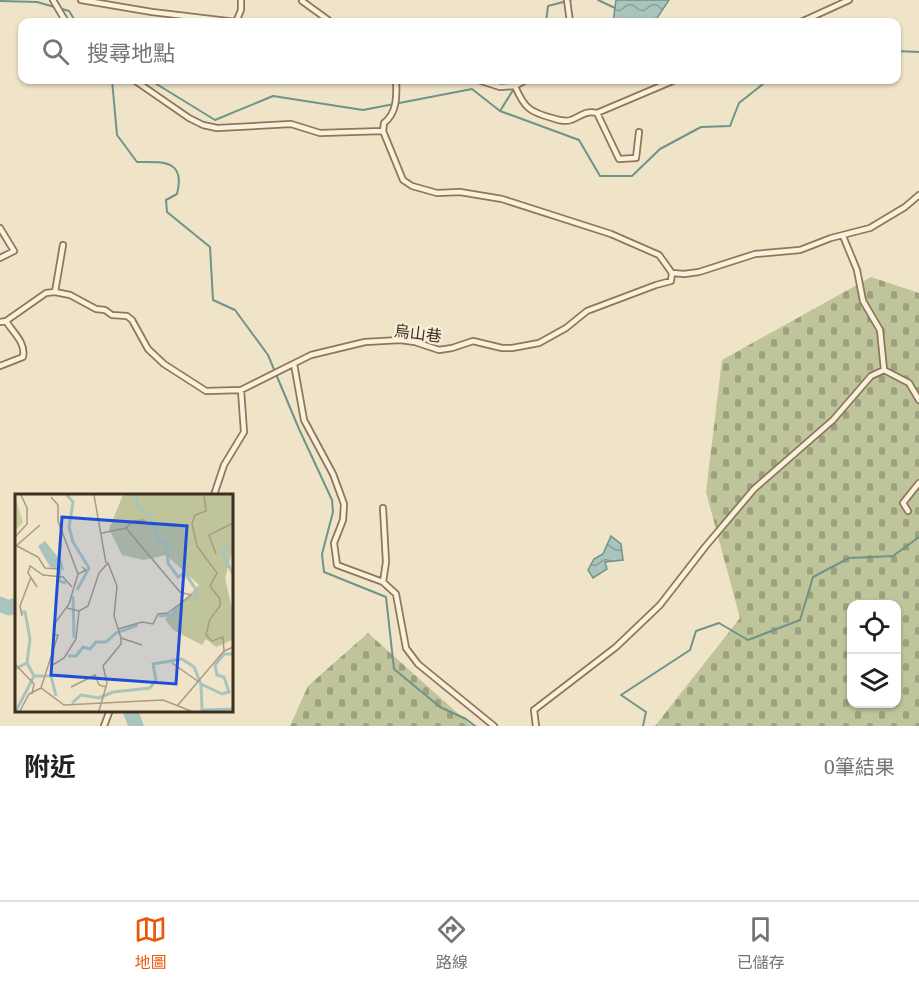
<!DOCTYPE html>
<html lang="zh-TW">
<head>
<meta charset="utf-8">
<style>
  body { margin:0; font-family:"Noto Serif","Noto Sans TC",serif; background:#f6f6f6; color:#202124 }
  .controls { position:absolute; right:18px; bottom:18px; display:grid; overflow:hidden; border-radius:12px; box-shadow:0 2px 4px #0004 }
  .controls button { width:54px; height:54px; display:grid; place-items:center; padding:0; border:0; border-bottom:2px solid #e0e0e0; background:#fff; color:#202124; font:30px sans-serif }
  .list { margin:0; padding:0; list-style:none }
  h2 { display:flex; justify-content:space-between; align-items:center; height:78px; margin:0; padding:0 24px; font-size:26px }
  h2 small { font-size:20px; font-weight:400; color:#757577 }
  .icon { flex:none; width:33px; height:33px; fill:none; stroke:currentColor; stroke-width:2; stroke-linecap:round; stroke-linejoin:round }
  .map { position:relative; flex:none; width:919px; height:726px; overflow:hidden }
  .search { position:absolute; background:#fff; box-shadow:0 2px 4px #0004; left:18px; right:18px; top:18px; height:66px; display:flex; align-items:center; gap:15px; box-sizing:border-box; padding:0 21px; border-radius:12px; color:#757577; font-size:22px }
  .sheet { height:174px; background:#fff }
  nav { display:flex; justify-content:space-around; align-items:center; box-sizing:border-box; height:84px; border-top:2px solid #e0e0e0; background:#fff; font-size:16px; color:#757577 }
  nav a { display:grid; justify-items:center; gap:3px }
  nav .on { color:#ea580c }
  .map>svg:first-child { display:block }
</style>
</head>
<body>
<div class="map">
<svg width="919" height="726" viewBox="0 0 919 726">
  <defs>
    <pattern id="cemetery-stones" width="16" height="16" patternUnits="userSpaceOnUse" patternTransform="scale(1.5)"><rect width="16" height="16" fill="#bfc49a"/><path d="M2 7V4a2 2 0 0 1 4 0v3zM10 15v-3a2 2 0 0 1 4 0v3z" fill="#9ca07d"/></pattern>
    <pattern id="water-waves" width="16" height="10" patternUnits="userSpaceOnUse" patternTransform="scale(1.5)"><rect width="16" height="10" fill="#a9c4bc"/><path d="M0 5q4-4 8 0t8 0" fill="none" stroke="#8ba098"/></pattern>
  </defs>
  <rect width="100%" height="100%" fill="#f0e4c8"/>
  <path fill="url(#cemetery-stones)" fill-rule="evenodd" d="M871,277l48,16v433h-264l85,-108 -34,-126 16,-132zM852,604h44v100h-44z
    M368,633l104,93h-182l18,-40z"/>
  <path fill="url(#water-waves)" stroke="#6f938a" stroke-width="1.5" d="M616,0h53l-12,18 -20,4h-24z
    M611,536l10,8 2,16 -18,2 2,7 -14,9 -5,-8 6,-11 9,-5z"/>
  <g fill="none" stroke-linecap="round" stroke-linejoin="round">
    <path stroke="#6f938a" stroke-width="2" d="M598,0l17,8
      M0,1l37,1 32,9 7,11
      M546,22l2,-16 23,-6
      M896,51l23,1
      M112,80l5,55 20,27c25,0 49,-3 40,32l-11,6 1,12 43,35 3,53 22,10 33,45 31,74 33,71 1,12 -11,42 2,18 62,25 8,72 46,38 26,12 9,7
      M150,80l65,40 58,-24 90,14 109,-21 28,22 15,-24
      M500,111l79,29 21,36h32l28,-27 41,-22 29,-1 9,-23 29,-23
      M643,726l3,-14 -25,-17 69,-45 6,-19 23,-8 29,17 52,-20 13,-43 36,-19 44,-2 26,-19"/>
    <path stroke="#a9c4bc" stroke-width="15" d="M0,604l9,4 7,-3
      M130,710l6,16"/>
    <defs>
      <path id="lane" d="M53,0l13,22
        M81,0l71,12 84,10 5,-12v-10
        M567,0l3,22
        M302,1l29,21
        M801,22l48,-22
        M134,80l55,38 14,7 14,3 74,-4 29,9 63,-2 1,-8c13,-10 13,-27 12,-43
        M478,80l22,7 15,-1c9,22 15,26 37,32 6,2 12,4 19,2 10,-4 15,-10 26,-7l22,46 17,-1 3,-26
        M515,86l11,-6
        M597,113l78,-33
        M0,228l14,23 -14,7
        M843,236l14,34 6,31 17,29 4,40 25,13 10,17
        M672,273l12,1 15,-2 56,-18 45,-4 31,-12 39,-10 35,-21 14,-12
        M55,292l8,-47
        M0,322l6,-1 40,-28 9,-1 15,3 26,14 9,1 7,5 15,1 5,4 16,29 16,15 42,27 35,-1 70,-35 54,-13 35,-2 15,2 24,8 13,-2 21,-7 29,7h10l27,-5 27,-15 21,-17 69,-26 15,-4 1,-8 -13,-18 -48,-21 -109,-35 -42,-7 -23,1 -25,-7 -9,-6 -20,-49
        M294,364l10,56 29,54 11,30 -1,16 -9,23 3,22 46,17 13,12 10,54 12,16 76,62
        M0,366l23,-9c3,-15 -10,-24 -17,-36
        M214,495l10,-30 20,-33 -3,-42
        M383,508l3,54 -3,20
        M908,511l-5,-8 16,-20
        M104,726l6,-16
        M536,726l-2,-16 82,-63 44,-42 45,-58 49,-58 79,-69 38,-44 13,-6"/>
    </defs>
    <use href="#lane" stroke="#8d765c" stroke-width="8"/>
    <use href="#lane" stroke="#faf1dc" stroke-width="4.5"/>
  </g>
  <g text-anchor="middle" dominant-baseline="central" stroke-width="4.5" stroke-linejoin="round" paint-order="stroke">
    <g font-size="16" fill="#3d2e20" stroke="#f7eed8">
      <text transform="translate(418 333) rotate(7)">烏山巷</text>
    </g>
  </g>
  <g transform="translate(15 494)">
    <rect width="218" height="218" fill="#f0e4c8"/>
    <path d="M0,2l8,26 -8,9z" fill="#c9cf9b"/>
    <path d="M108,1h109v58l-7,25 7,31v31l-16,7 -10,-8 -4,6 -29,-15 -8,-11 34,-34 -33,-30 -22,5 -22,-5 -13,-26z" fill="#bfc49a"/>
    <path d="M30,47l17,21 2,8 -14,-3 -12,-21z" fill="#a9c4bc"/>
    <path fill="none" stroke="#a9c4bc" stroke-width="3" d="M52,1l6,7 -4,25 4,15 16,26 -12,22M121,1l1,12 12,7 11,28 7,3 1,18 10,14 7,-4 12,18 -2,9 -8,-1M218,46l-11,12 11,22M45,75l-1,12 7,2M58,102l1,42M7,118h3l5,27 -3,24M144,122l12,-1 7,-7M53,162h8l7,-9 7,2 6,-7h10l10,-9 22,-8M0,175l12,-6 7,13M186,190l21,10 7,-2 -5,-15 -7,-2 -2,-10 9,-11h9M186,190l1,26 31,-1M57,209l9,-8 18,3 14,-6 37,-4 6,-8 -3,-16 29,-5 12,8 7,17M1,217l18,-35h17l5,20"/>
    <path fill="none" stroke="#a89b85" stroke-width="1.5" d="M79,1l12,68M189,1l2,16 -11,4 -3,9 5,22 20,27 -7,13 10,13v7l-10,13 -4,16 6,6 11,-4 1,14M36,3l7,8v16l20,53M87,39l24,-5 7,-7 10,-1 7,5M0,43l12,-13v-16l-6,-13M1,52l24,-21M2,52l21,11 7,11 13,1M201,60l-7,-19 24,-12M22,93l-9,-14 2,-7 13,9 20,2 9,10M64,117l9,-5 11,-33 9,-10 9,23 -3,30 7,22M7,122l-2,-10 11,-29M40,129l14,-19 9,-30 8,-4 -4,-3M103,135l24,-7 11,2 5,-10 10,-1 23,-18 -11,-3 -54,-64M106,144l21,7M157,169l27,19M0,170l19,20 -2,10M36,172l13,-8 12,-19 3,-28 -12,-3M56,193l24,-12 4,10 7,2M26,194l17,-53h-5M163,211l46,-54 9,-4M5,217l9,-17 12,-6 23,17 99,-5 28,11M84,217l8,-28 -4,-17 18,-22v-6"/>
    <path fill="#1d4ed8" fill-opacity="0.15" stroke="#1d4ed8" stroke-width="3" d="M47,23l125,9 -11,158 -125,-9z"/>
    <rect width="218" height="218" fill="none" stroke="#3d2e20" stroke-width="3"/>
  </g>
</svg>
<div class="controls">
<button><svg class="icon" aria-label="locate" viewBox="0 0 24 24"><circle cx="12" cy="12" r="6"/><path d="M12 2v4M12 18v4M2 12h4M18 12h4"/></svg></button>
<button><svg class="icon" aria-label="layers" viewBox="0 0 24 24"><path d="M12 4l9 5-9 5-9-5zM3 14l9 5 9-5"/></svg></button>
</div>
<div class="search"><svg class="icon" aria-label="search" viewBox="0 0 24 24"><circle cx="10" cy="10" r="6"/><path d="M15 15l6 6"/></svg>搜尋地點</div>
</div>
<section class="sheet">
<h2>附近<small>0筆結果</small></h2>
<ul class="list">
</ul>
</section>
<nav>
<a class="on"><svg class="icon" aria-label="map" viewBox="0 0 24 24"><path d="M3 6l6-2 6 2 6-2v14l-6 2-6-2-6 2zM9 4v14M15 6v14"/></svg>地圖</a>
<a><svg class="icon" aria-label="directions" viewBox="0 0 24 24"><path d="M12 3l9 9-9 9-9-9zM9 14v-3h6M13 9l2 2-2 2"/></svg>路線</a>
<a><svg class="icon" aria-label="saved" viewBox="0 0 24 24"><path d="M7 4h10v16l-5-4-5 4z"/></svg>已儲存</a>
</nav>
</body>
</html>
